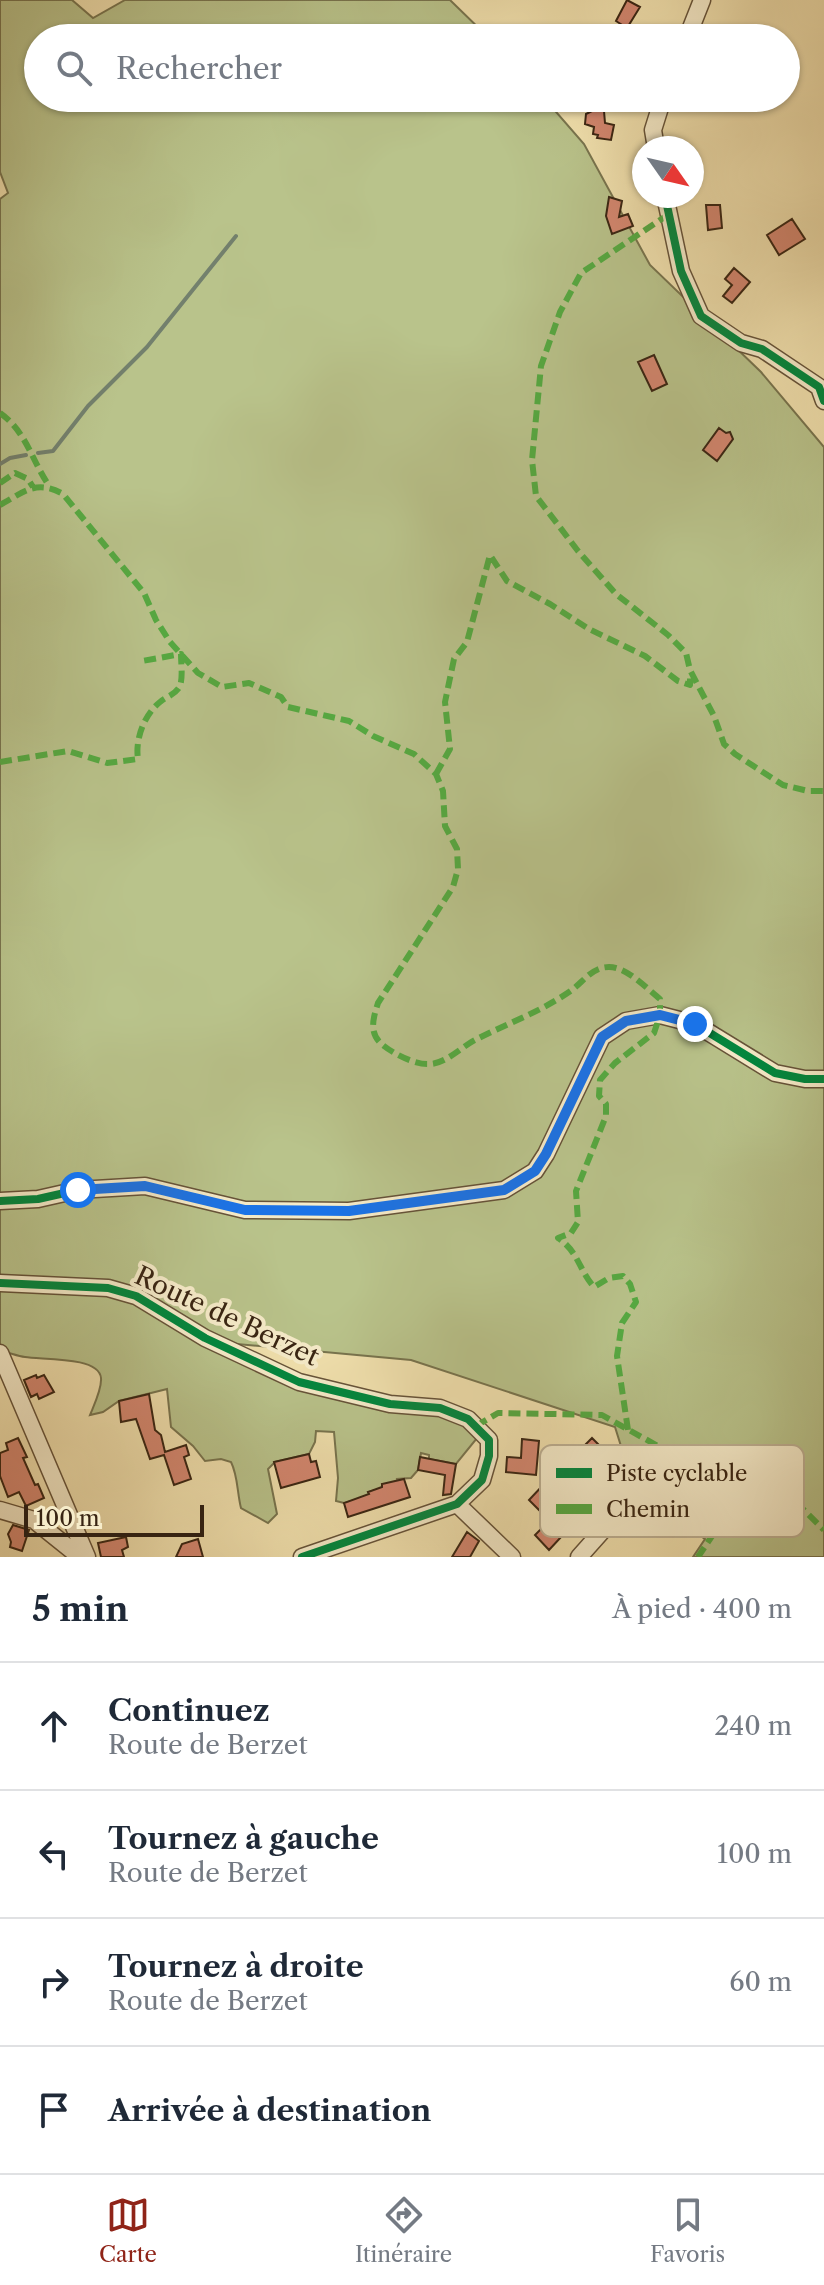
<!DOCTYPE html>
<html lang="fr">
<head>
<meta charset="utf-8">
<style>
  body { margin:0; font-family:"Libre Caslon Text",serif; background:#f6f6f7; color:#1f2937 }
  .compass { position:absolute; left:632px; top:136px; width:72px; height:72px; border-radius:50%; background:#fff; box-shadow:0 2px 6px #0004; rotate:124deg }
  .scale { position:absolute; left:24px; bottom:20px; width:180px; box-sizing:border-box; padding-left:8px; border:4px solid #382412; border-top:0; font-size:22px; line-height:28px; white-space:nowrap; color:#382412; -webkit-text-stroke:6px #f6ecca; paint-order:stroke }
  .stop { position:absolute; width:24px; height:24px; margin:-18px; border:6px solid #1a73e8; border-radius:50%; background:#fff }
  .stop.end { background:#1a73e8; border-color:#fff; box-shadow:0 2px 8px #0008 }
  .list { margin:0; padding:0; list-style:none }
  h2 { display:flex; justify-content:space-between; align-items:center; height:104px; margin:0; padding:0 32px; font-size:34px }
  h2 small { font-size:26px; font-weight:400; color:#747a83 }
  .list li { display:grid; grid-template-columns:52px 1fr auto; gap:24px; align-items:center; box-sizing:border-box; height:128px; padding:0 32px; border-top:2px solid #e0e1e3 }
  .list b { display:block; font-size:30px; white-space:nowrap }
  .list p { margin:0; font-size:26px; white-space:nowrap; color:#747a83 }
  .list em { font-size:26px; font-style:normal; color:#747a83 }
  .icon { flex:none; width:44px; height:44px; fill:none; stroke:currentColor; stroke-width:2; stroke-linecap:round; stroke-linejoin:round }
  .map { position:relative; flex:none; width:824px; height:1557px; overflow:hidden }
  .search { position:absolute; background:#fff; box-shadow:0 2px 6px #0004; left:24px; right:24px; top:24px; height:88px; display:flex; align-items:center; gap:20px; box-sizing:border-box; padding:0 28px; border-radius:44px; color:#747a83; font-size:30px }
  .sheet { height:616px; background:#fff }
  nav { display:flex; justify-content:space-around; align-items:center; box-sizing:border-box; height:112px; border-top:2px solid #e0e1e3; background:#fff; font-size:22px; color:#747a83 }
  nav a { display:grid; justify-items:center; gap:4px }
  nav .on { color:#8f2418 }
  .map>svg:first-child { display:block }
</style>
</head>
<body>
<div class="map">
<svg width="824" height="1557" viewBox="0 0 824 1557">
  <rect width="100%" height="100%" fill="#f1e1ae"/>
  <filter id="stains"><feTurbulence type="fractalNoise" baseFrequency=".0025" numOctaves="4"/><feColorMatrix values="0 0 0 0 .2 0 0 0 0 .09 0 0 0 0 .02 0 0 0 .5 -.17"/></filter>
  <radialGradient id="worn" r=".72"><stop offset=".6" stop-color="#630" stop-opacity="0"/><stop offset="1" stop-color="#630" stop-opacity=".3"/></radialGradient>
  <path fill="#b9c38b" stroke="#78744e" stroke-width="2" d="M0,0h72l21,18 32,-18h325l39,38h-451v60h506l40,46 66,121 111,107 63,75v1110h-131l12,-18 -69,-45 -21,-67 -204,-67 -196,-18 84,40 141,26 42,24 -26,32 -27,-5v-4l-8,-2 -3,17 -7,8 -14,1 1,5h-16l1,4 -15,4 1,4 -25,7 -8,-2 2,-23 -4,-46 -18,-1 -1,11 -6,12 -34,8 -7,7 9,45 -9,9 -27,-15c-4,-16 -3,-32 -10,-46l-10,-3 -16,2 -12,-15 -22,-19 -4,-38 -48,12 -16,11 -13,3c4,-10 12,-26 11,-37 -2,-22 -60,-18 -76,-21 -9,-1 -16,-5 -25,-6v-1152l8,-6 -8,-21z"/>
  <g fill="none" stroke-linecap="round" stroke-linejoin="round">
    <path stroke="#73806d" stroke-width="4" d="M38,453l15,-2 35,-45 59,-59 89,-111
      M0,464l10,-6 16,-3"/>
  </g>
  <path fill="#d48770" stroke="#382412" stroke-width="2" d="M627,0l13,7 -13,21 -11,-7z
    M596,109l8,2 1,12 9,2 -3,15 -14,-2 1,-3 -5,-1 1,-7 -9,-3 1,-10z
    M609,197l13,4 -3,16 9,-3 5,12 -21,8 -6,-18z
    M706,205h14l2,23 -14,2z
    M792,219l13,20 -26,16 -12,-20z
    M734,268l16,14 -18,21 -9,-7 9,-11 -7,-6z
    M654,355l13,29 -15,7 -14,-29z
    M719,428l7,5 4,-1 3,7 -16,22 -14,-11z
    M36,1375l1,3 7,-3 10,17 -15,7 -2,-5 -6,3 -7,-17z
    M149,1394l6,36 6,5 4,17 21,-7 3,10 -5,2 7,22 -17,6 -10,-30 -14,4 -14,-40 -15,3 -2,-21z
    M18,1438l9,19 -4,1 12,27 3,-1 6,14 -18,8 -7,-14 -11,5 -8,-21v-23l8,-3 -2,-7z
    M592,1438l20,20 -15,16 -7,-7 4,-4 -13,-14z
    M522,1439l17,2 -3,34 -30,-3 1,-15 14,1z
    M309,1454l2,8 5,-1 4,16 -39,11 -7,-26z
    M420,1457l36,7 -5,30 -8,1 2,-20 -27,-5z
    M404,1479l6,18 -62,20 -4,-14 25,-9 -1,-2 14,-5v-3z
    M545,1483l13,14 -16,16 -13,-13z
    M548,1522l14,14 -13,14 -14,-15z
    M13,1525l16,5 -7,21 -12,-4 1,-5 -3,-8z
    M467,1532l12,9 -9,16h-18z
    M126,1537l2,10 -6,3 2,7h-23l-3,-14z
    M198,1539l5,18h-27l6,-13z"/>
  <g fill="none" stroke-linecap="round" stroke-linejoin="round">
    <defs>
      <path id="minor" d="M687,38l15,-38
        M656,148l-3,-18 10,-32
        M665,196l16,75 20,45 40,27 21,6 57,38 5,14
        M0,1201l38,-2 40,-9 67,-4 100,24 104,1 155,-21 31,-19 11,-17 56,-117 24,-16 34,-6 35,9 80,49 30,6h19
        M0,1283l108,5 28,8 69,42 94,44 91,22 50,4 28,11 21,21v16l-7,24 -25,24 -155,53
        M0,1353l87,204
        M457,1504l55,53
        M0,1510l34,10 46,37
        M579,1557l49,-55"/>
    </defs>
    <use href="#minor" stroke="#665339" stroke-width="19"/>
    <use href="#minor" stroke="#f6ecca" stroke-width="16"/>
    <path stroke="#55aa42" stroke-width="6" stroke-dasharray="12 6" stroke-linecap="butt" d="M669,214l-88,59 -21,39 -19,54 -9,94 4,36 42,55 38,43 52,41 18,18 4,17 24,46 10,28 11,10 48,31 25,6h16
      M0,413c27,19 32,49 50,74
      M0,483l15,-10 13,6 5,8
      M0,505c24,-13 36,-26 63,-11l81,99 12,27 14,22 28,31 24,14 27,-4 32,14 7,10 61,14 24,15 41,18 22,20 7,17 2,35 12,23 1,20 -5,18 -75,116c-5,16 -10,31 6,43 10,8 32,19 45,18 17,0 33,-18 48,-25 31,-16 63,-27 92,-47 14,-9 22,-25 40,-25 18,0 37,21 51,32v16l-6,18 -39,30 -15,17 -1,16 7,8v12l-30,75 2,31 -7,11 -13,5c20,13 21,32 36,49l15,-9 14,-2 7,8 6,18 -14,21 -5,33 11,74
      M0,762l68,-11 39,12 31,-4c-3,-20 6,-44 22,-57 7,-6 15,-7 20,-16 3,-9 1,-22 1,-32l-39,7
      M436,774l14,-25 -5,-47 9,-43 13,-17 23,-87 17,26 43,23 39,25 56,27 33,25 12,4v-12
      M476,1426l22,-13 104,2 81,45 121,50 20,20
      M668,1480l10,9 5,27 29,20 -14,21
      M628,1502c22,-20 36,-13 55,-42"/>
    <defs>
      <path id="cycleway" d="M665,196l16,75 20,45 40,27 21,6 57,38 5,14
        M0,1201l38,-2 40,-9 67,-4 100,24 104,1 155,-21 31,-19 11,-17 56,-117 24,-16 34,-6 35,9 80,49 30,6h19
        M0,1283l108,5 28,8 69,42 94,44 91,22 50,4 28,11 21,21v16l-7,24 -25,24 -155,53"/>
    </defs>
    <use href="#cycleway" stroke="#f6ecca" stroke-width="13"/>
    <use href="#cycleway" stroke="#00873e" stroke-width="8"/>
  </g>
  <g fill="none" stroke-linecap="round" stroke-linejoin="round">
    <path stroke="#1a73e8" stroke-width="10" d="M78,1190l67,-4 100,24 104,1 155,-21 31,-19 11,-17 56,-117 24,-16 34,-6 35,9"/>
  </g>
  <g text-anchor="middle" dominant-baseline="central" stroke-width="8" stroke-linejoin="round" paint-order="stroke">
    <g font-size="26" fill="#382412" stroke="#f6ecca">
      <text transform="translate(227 1316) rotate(25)">Route de Berzet</text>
    </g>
  </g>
  <rect x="540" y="1445" width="264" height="92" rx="12" fill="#f6ecca" stroke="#bdb093" stroke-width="2"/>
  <rect x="556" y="1468" width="36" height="10" fill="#00873e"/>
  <rect x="556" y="1504" width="36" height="10" fill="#55aa42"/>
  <g font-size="22" fill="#382412">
    <text x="606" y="1481">Piste cyclable</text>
    <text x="606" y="1517">Chemin</text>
  </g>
  <rect width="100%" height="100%" filter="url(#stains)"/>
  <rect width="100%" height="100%" fill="url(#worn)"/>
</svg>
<svg class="compass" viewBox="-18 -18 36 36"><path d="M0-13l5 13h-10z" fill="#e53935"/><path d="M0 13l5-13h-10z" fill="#747a83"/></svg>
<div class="scale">100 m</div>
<div class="stop" style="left:78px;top:1190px"></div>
<div class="stop end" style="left:695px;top:1024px"></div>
<div class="search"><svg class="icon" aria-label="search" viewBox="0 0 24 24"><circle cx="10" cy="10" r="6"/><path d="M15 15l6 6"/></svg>Rechercher</div>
</div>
<section class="sheet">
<h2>5 min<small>À pied · 400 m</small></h2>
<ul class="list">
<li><svg class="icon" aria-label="ahead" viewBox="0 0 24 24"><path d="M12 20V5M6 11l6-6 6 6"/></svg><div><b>Continuez</b><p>Route de Berzet</p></div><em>240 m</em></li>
<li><svg class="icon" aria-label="left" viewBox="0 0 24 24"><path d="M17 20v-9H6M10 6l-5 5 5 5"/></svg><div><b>Tournez à gauche</b><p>Route de Berzet</p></div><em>100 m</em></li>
<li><svg class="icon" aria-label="right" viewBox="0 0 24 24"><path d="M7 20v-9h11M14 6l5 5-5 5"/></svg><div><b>Tournez à droite</b><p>Route de Berzet</p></div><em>60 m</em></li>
<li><svg class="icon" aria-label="arrive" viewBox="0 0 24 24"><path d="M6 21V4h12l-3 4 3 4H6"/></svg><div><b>Arrivée à destination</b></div></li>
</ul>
</section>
<nav>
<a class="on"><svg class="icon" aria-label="map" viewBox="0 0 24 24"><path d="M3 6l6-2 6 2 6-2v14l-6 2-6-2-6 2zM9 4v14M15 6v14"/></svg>Carte</a>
<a><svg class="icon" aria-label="directions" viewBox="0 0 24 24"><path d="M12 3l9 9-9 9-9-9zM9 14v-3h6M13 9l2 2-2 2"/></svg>Itinéraire</a>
<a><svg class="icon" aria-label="saved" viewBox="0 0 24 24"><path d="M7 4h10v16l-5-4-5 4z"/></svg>Favoris</a>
</nav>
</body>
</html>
